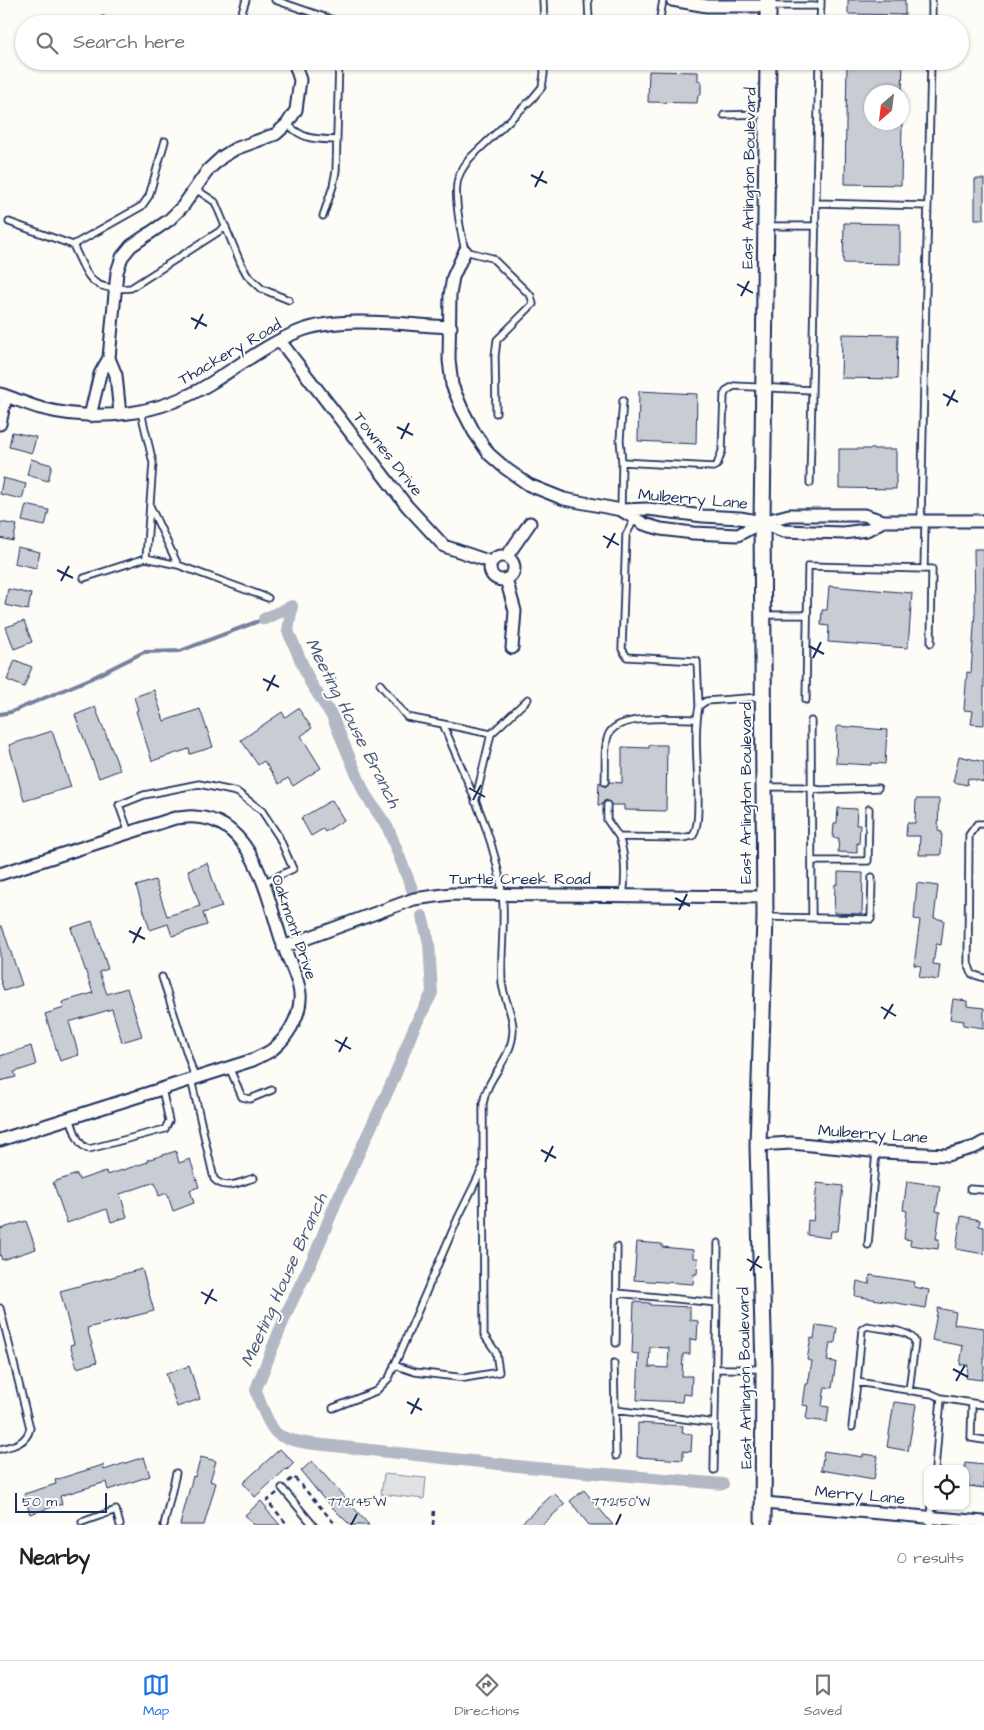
<!DOCTYPE html>
<html lang="en">
<head>
<meta charset="utf-8">
<style>
  body { margin:0; font-family:"Architects Daughter",sans-serif; background:#f6f6f6; color:#222 }
  .controls { position:absolute; right:15px; bottom:15px; display:grid; overflow:hidden; border-radius:10px; box-shadow:0 1px 4px #0004 }
  .controls button { width:45px; height:45px; display:grid; place-items:center; padding:0; border:0; border-bottom:1px solid #e0e0e0; background:#fff; color:#222; font:25px sans-serif }
  .compass { position:absolute; left:864px; top:85px; width:45px; height:45px; border-radius:50%; background:#fff; box-shadow:0 1px 4px #0004; rotate:208deg }
  .scale { position:absolute; left:15px; bottom:12px; width:92px; box-sizing:border-box; padding-left:5px; border:2px solid #1b2f5e; border-top:0; font-size:14px; line-height:18px; white-space:nowrap; color:#1b2f5e; -webkit-text-stroke:4px #fdfcf7; paint-order:stroke }
  .list { margin:0; padding:0; list-style:none }
  h2 { display:flex; justify-content:space-between; align-items:center; height:65px; margin:0; padding:0 20px; font-size:21px }
  h2 small { font-size:16px; font-weight:400; color:#767676 }
  .icon { flex:none; width:28px; height:28px; fill:none; stroke:currentColor; stroke-width:2; stroke-linecap:round; stroke-linejoin:round }
  .map { position:relative; flex:none; width:984px; height:1525px; overflow:hidden }
  .search { position:absolute; background:#fff; box-shadow:0 1px 4px #0004; left:15px; right:15px; top:15px; height:55px; display:flex; align-items:center; gap:12px; box-sizing:border-box; padding:0 18px; border-radius:28px; color:#767676; font-size:19px }
  .sheet { height:135px; background:#fff }
  nav { display:flex; justify-content:space-around; align-items:center; box-sizing:border-box; height:70px; border-top:1px solid #e0e0e0; background:#fff; font-size:14px; color:#767676 }
  nav a { display:grid; justify-items:center; gap:2px }
  nav .on { color:#1a73e8 }
  .map>svg:first-child { display:block }
</style>
</head>
<body>
<div class="map">
<svg width="984" height="1525" viewBox="0 0 984 1525">
  <rect width="100%" height="100%" fill="#fdfcf7"/>
  <filter id="ink" filterUnits="userSpaceOnUse"><feTurbulence type="fractalNoise" baseFrequency=".02" numOctaves="2"/><feDisplacementMap in="SourceGraphic" scale="10" xChannelSelector="R" yChannelSelector="G"/><feConvolveMatrix kernelMatrix="1 2 1 2 8 2 1 2 1" color-interpolation-filters="sRGB"/></filter>
  <g filter="url(#ink)">
    <path fill="#e0e1e3" stroke="#7e88a0" d="M384,1474l42,4 -2,21 -43,-5z"/>
    <g fill="none" stroke-linecap="round" stroke-linejoin="round">
      <path stroke="#76819c" stroke-width="4" d="M0,714l11,-2 81,-34 52,-26 36,-1 84,-32"/>
      <path stroke="#b3b8c5" stroke-width="12" d="M264,619l28,-13 -4,25 22,51 22,34 33,78 23,34 26,66
        M422,916l7,27 3,50 -19,37 -19,48 -58,124 -20,50 -29,60 -31,77c2,10 14,41 23,46 8,5 19,6 27,8l220,24 197,17"/>
    </g>
    <path fill="#c9ccd3" stroke="#1b2f5e" fill-rule="evenodd" d="M848,0h57v15l-57,-1z
      M847,61h56l-1,31h-30v30h30l-1,63 -56,-1z
      M649,71l49,1v9h3v14h-3l-1,8 -49,-1z
      M975,179h9v40h-9z
      M844,223l56,1v40l-57,-1z
      M842,334l56,1 -1,44 -56,-1z
      M639,391l58,3 -1,50 -58,-3z
      M12,432l24,5 -4,16 -23,-6z
      M839,449h57v40l-57,-1z
      M31,459l21,6 -4,16 -21,-6z
      M3,478l23,6 -4,15 -22,-5z
      M26,505l23,5 -4,16 -23,-5z
      M0,522l17,3 -4,16 -13,-3z
      M17,547l23,5 -4,16 -22,-5z
      M974,549h10v176l-13,-1 2,-13 -9,-1 3,-38 4,1 4,-62z
      M829,586l83,7 -4,55 -80,-6 1,-16 -8,-1 1,-15h5z
      M8,589l23,5 -3,16 -23,-5z
      M24,621l8,21 -18,7 -8,-22z
      M15,660l17,7 -8,20 -17,-7z
      M154,690l10,31 36,-12 13,38 -23,7 -1,-5 -37,12 -16,-50 2,-1 -4,-13z
      M95,707l25,63 -21,8 -24,-63z
      M298,708l14,20 -11,8 20,32 -28,18 -5,-8 -9,6 -15,-23 -6,4 -17,-25 41,-28 3,5z
      M837,726l50,4 -2,34 -14,-1v2l-35,-2z
      M52,731l19,56 -47,14 -15,-56z
      M649,745h18l-1,66 -42,-1v-5h-12l-5,-5 -3,1 -2,4h-4l1,-23 6,5 5,-5 12,1v-36l27,1z
      M959,756l25,6v20l-16,-4 -1,7 -14,-3z
      M916,799h23l-1,32 4,1 -1,23h-22l1,-19h-14l1,-13h8z
      M332,800l12,20 -19,12 -2,-3 -12,7 -10,-18z
      M838,808l19,1 -1,16h4l-1,19 -2,-1v10l-19,-1 1,-14h-6l1,-15h3z
      M207,863l15,44 -19,6 4,12 -35,11 -4,-12 -18,6 -14,-44 19,-6 12,36 33,-10 -12,-36z
      M838,872l25,1 -1,41 -28,-1 1,-29h3z
      M917,883l21,3 -4,32 10,2 -3,25 -5,-1 -3,20 7,1 -2,15 -19,-3 2,-11 -7,-1 6,-45 -6,-1z
      M92,921l16,48 -9,3 8,22 20,-6 15,48 -20,6 -10,-33 -43,13 10,33 -19,6 -15,-47 19,-6 -2,-6 31,-9 -22,-65z
      M0,926h2l20,59 -18,6 -4,-12z
      M953,999l14,2v5l17,2v20l-21,-3 1,-4 -14,-2z
      M31,1046l5,19 -22,7 2,5 -16,4v-25z
      M176,1151l3,12 11,-4 9,28 -9,3 4,13 -21,8 -6,-18 -8,3 -4,-14 -35,12 7,23 -16,5 -4,-13 -40,14 -14,-41 24,-8 2,6 27,-9 1,4 41,-13 -1,-2z
      M907,1181l33,5 -4,25 4,1 -4,27h3l-1,10 -28,-4 1,-5 -7,-1 3,-28 -4,-1z
      M817,1183l26,3 -5,45h-7l-1,7 -23,-3 1,-15 5,1z
      M961,1216l19,4 -1,6 5,1v27l-28,-5z
      M26,1221l10,28 -34,11 -2,-6v-25z
      M637,1242l25,2v3l31,3v8h5l-1,16h-3l-1,10 -59,-4z
      M142,1269l12,42 -67,17 10,34 -20,6 -7,-23 4,-1 -14,-53z
      M870,1275l45,7 -1,5 15,3 -3,18 -71,-12 2,-15 12,3z
      M634,1302l16,1v2l40,2v13l8,1 -1,19 -7,-1v15h-7l-1,22h10l-1,19 -8,-1 -1,8 -45,-2 2,-46 -7,-1zM650,1347l19,1 -1,20 -19,-1z
      M938,1308l18,4 -2,12 30,4v41l-2,11 -16,-2 2,-13h-8l3,-19 -31,-6z
      M816,1325l21,3 -2,15h-5l-3,18 9,1 -4,26 -7,-1 -3,19 7,1 -2,15 -21,-3 2,-13 -5,-1 3,-21h2l4,-23 -5,-1 4,-22 3,1z
      M189,1366l11,33 -23,8 -11,-33z
      M894,1402l22,3 -8,46 -21,-4z
      M638,1423l45,3 -1,7 10,1 -1,18 -8,-1v9l-46,-3z
      M280,1449l14,14 -7,7 -1,-1 -31,28 -12,-14z
      M824,1451l39,6v-3l15,2 -4,23 -53,-9z
      M144,1457l6,19 -42,14 -2,-8 -46,14 2,8 -32,10 -6,-20 32,-10 -1,-4 48,-15 1,5z
      M201,1457l15,4 -6,20 6,2 -12,42h-24l13,-49 2,1z
      M312,1461l57,64h-19l-28,-28 -21,-26z
      M965,1463l19,2v23l-16,-2v-4l-3,-1z
      M584,1490l29,35h-24l-19,-24z
      M554,1493l11,11 -23,21h-22z
      M261,1501l6,7 -1,1 14,16h-26l-9,-10z"/>
    <g fill="none" stroke-linecap="round" stroke-linejoin="round">
      <defs>
        <path id="service" d="M275,0l61,21 2,3
          M543,0l1,24
          M588,0l1,20
          M768,6h53
          M103,20l9,4
          M238,24l8,-24
          M659,24l4,-24
          M820,24l1,-24
          M932,24v-24
          M724,115l43,-1
          M287,124c17,16 27,15 50,16
          M194,188l21,14 26,62 6,11 15,14 27,11
          M816,203l112,3
          M323,216l10,-30 3,-15 3,-110
          M9,222l64,23c15,31 16,47 58,43l95,-61
          M768,226h48
          M73,245l69,-39 7,-10 16,-55
          M141,412l12,51 -7,95 32,7 -28,-59
          M496,413l-1,-57 2,-16 36,-36 -2,-8 -39,-38 -27,-7c-4,-18 -12,-55 -7,-72 2,-8 7,-14 12,-21l62,-59 10,-12 2,-13v-13
          M622,462l-2,-22 3,-40
          M810,483l9,-422
          M621,510l1,-48 91,5 4,-2 5,-14 2,-56 3,-5 7,-4 78,4
          M635,518l-9,17 -4,114 5,8 70,4 2,45
          M921,521l10,-460
          M178,565l90,33
          M924,569h8l-1,74
          M84,578l62,-20
          M764,615h43
          M380,684l27,33 36,7
          M806,700l2,-134 116,3 1,-48
          M811,721l1,197
          M491,734l37,-35
          M605,782c1,-12 -2,-41 5,-50 12,-18 66,-13 87,-13
          M766,787h36l19,3 57,-2
          M607,805v15l12,17
          M984,824h-7l-8,11 -1,128 4,11 12,4
          M129,833l-10,-28 25,-10 55,-11 38,8 25,19 17,26 14,32 -30,14
          M812,861h56l1,-52
          M623,896c3,-21 3,-39 -4,-59l63,1 11,-2c5,-10 5,-22 5,-33 1,-32 -5,-66 1,-97l7,-5 55,-4
          M765,917l106,2 1,-42
          M162,977l33,101
          M229,1067l13,30 8,2 22,-9
          M191,1079l23,100c12,12 26,3 40,-1
          M70,1118c4,10 7,28 19,31l76,-20 4,-8 -7,-32
          M970,1189l14,1
          M868,1245l8,-93
          M617,1293l100,10
          M0,1308l30,120c-3,15 -17,18 -30,21
          M616,1343l1,-96
          M614,1363l2,93
          M394,1365l21,7 50,6 34,-6 -3,-20 -12,-17 -1,-231c4,-28 29,-44 30,-73 1,-16 -9,-31 -11,-48 -2,-30 4,-61 0,-91 -8,-59 -37,-114 -59,-168l48,10 -16,68
          M717,1369h45
          M857,1382l5,-53 5,-3c12,3 45,3 48,16l-6,49
          M972,1404l-1,34 13,2
          M333,1408l43,-17 13,-13 69,-160 24,-49
          M615,1410l100,13
          M852,1427l5,-45 75,12 9,4 43,7
          M935,1469l6,-71
          M714,1470l4,-227
          M282,1488l31,37
          M82,1522l34,-12 4,15
          M164,1525l12,-52
          M930,1525l2,-19"/>
        <path id="minor" d="M672,0l35,6h61
          M465,251l-12,26 -3,18 -1,65 3,25 10,24 12,23 15,22 16,14 24,17 35,14 57,11 27,-1 55,7 37,2 22,4 21,9 60,2 24,-3 16,-9
          M280,341l127,165 37,40 47,16
          M109,358l7,17 4,39
          M0,394c13,4 26,10 40,14 58,15 120,7 171,-25 26,-16 61,-42 89,-52 43,-16 105,-6 151,-4
          M90,416l10,-42 9,-16 8,-86 5,-15 9,-11 38,-26 14,-14 25,-36 14,-13 13,-8 41,-15 11,-10 9,-14 4,-30 -6,-19
          M0,424l6,-28
          M621,510l23,14 17,5 32,4 45,2 24,-13 27,-7h75l19,6h101
          M507,556l23,-33
          M490 568a12 12 0 1 1 24 0a12 12 0 1 1-24 0Z
          M506,579l9,32 -3,37
          M0,874l175,-56c7,0 13,-2 20,-1 59,2 72,80 87,125 5,16 20,42 18,58 -1,18 -13,38 -27,49 -6,5 -14,7 -20,11l-253,80
          M283,947l131,-48 37,-5 314,3
          M758,1145l33,-2 90,9 66,3 28,-8 9,-5
          M764,1503l220,19"/>
        <path id="secondary" d="M768,24v-24
          M763,1525l1,-156 -6,-224 7,-228 -3,-395 6,-461"/>
      </defs>
      <use href="#service" stroke="#1b2f5e" stroke-width="9"/>
      <use href="#minor" stroke="#1b2f5e" stroke-width="15"/>
      <use href="#secondary" stroke="#1b2f5e" stroke-width="19"/>
      <path stroke="#1b2f5e" stroke-width="2.5" stroke-dasharray="5 4" stroke-linecap="butt" d="M288,1482l6,-5 42,48
        M277,1493l-10,8 21,24
        M433,1525l1,-16"/>
      <use href="#service" stroke="#fdfcf7" stroke-width="5.5"/>
      <use href="#minor" stroke="#fdfcf7" stroke-width="11"/>
      <use href="#secondary" stroke="#fdfcf7" stroke-width="15"/>
    </g>
  </g>
  <path fill="none" stroke="#1b2f5e" stroke-width="2" d="M531,175l16,8M535,187l8,-16M737,284l16,9M741,296l8,-15M191,318l16,8M195,329l8,-15M943,394l15,8M947,406l8,-16M397,427l16,8M401,439l8,-16M603,536l16,9M607,548l8,-15M57,570l16,8M61,581l8,-15M809,646l15,8M813,658l8,-16M263,679l16,8M267,691l8,-16M469,788l16,9M473,800l8,-15M675,898l15,8M679,910l8,-16M129,931l16,8M133,943l8,-16M881,1007l15,9M884,1019l9,-15M335,1040l16,9M339,1052l8,-15M541,1150l15,8M545,1162l8,-16M747,1259l15,9M750,1271l9,-15M201,1292l16,9M205,1304l8,-15M953,1369l15,8M956,1381l9,-16M407,1402l15,8M411,1414l8,-16M351,1525l6,-11M616,1525l5,-11"/>
  <g text-anchor="middle" dominant-baseline="central" stroke-width="4" stroke-linejoin="round" paint-order="stroke">
    <g font-size="16" fill="#1b2f5e" stroke="#fdfcf7">
      <text transform="translate(749 178) rotate(-89)">East Arlington Boulevard</text>
      <text transform="translate(230 352) rotate(-30)">Thackery Road</text>
      <text transform="translate(388 454) rotate(52)">Townes Drive</text>
      <text transform="translate(693 499) rotate(5)">Mulberry Lane</text>
      <text transform="translate(746 793) rotate(-90)">East Arlington Boulevard</text>
      <text x="520" y="879">Turtle Creek Road</text>
      <text transform="translate(294 927) rotate(71)">Oakmont Drive</text>
      <text transform="translate(873 1134) rotate(4)">Mulberry Lane</text>
      <text transform="translate(745 1378) rotate(-91)">East Arlington Boulevard</text>
      <text transform="translate(860 1495) rotate(5)">Merry Lane</text>
    </g>
    <g font-size="18" font-style="italic" fill="#49587d" stroke="#fdfcf7">
      <text transform="translate(353 723) rotate(63)">Meeting House Branch</text>
      <text transform="translate(284 1280) rotate(-66)">Meeting House Branch</text>
    </g>
  </g>
  <g font-size="12" text-anchor="middle" fill="#1b2f5e" stroke="#fdfcf7" stroke-width="4" stroke-linejoin="round" paint-order="stroke">
    <text x="357" y="1506">77°21'45"W</text>
    <text x="621" y="1506">77°21'50"W</text>
  </g>
</svg>
<div class="controls">
<button><svg class="icon" aria-label="locate" viewBox="0 0 24 24"><circle cx="12" cy="12" r="6"/><path d="M12 2v4M12 18v4M2 12h4M18 12h4"/></svg></button>
</div>
<svg class="compass" viewBox="-18 -18 36 36"><path d="M0-13l5 13h-10z" fill="#e53935"/><path d="M0 13l5-13h-10z" fill="#767676"/></svg>
<div class="scale">50 m</div>
<div class="search"><svg class="icon" aria-label="search" viewBox="0 0 24 24"><circle cx="10" cy="10" r="6"/><path d="M15 15l6 6"/></svg>Search here</div>
</div>
<section class="sheet">
<h2>Nearby<small>0 results</small></h2>
<ul class="list">
</ul>
</section>
<nav>
<a class="on"><svg class="icon" aria-label="map" viewBox="0 0 24 24"><path d="M3 6l6-2 6 2 6-2v14l-6 2-6-2-6 2zM9 4v14M15 6v14"/></svg>Map</a>
<a><svg class="icon" aria-label="directions" viewBox="0 0 24 24"><path d="M12 3l9 9-9 9-9-9zM9 14v-3h6M13 9l2 2-2 2"/></svg>Directions</a>
<a><svg class="icon" aria-label="saved" viewBox="0 0 24 24"><path d="M7 4h10v16l-5-4-5 4z"/></svg>Saved</a>
</nav>
</body>
</html>
